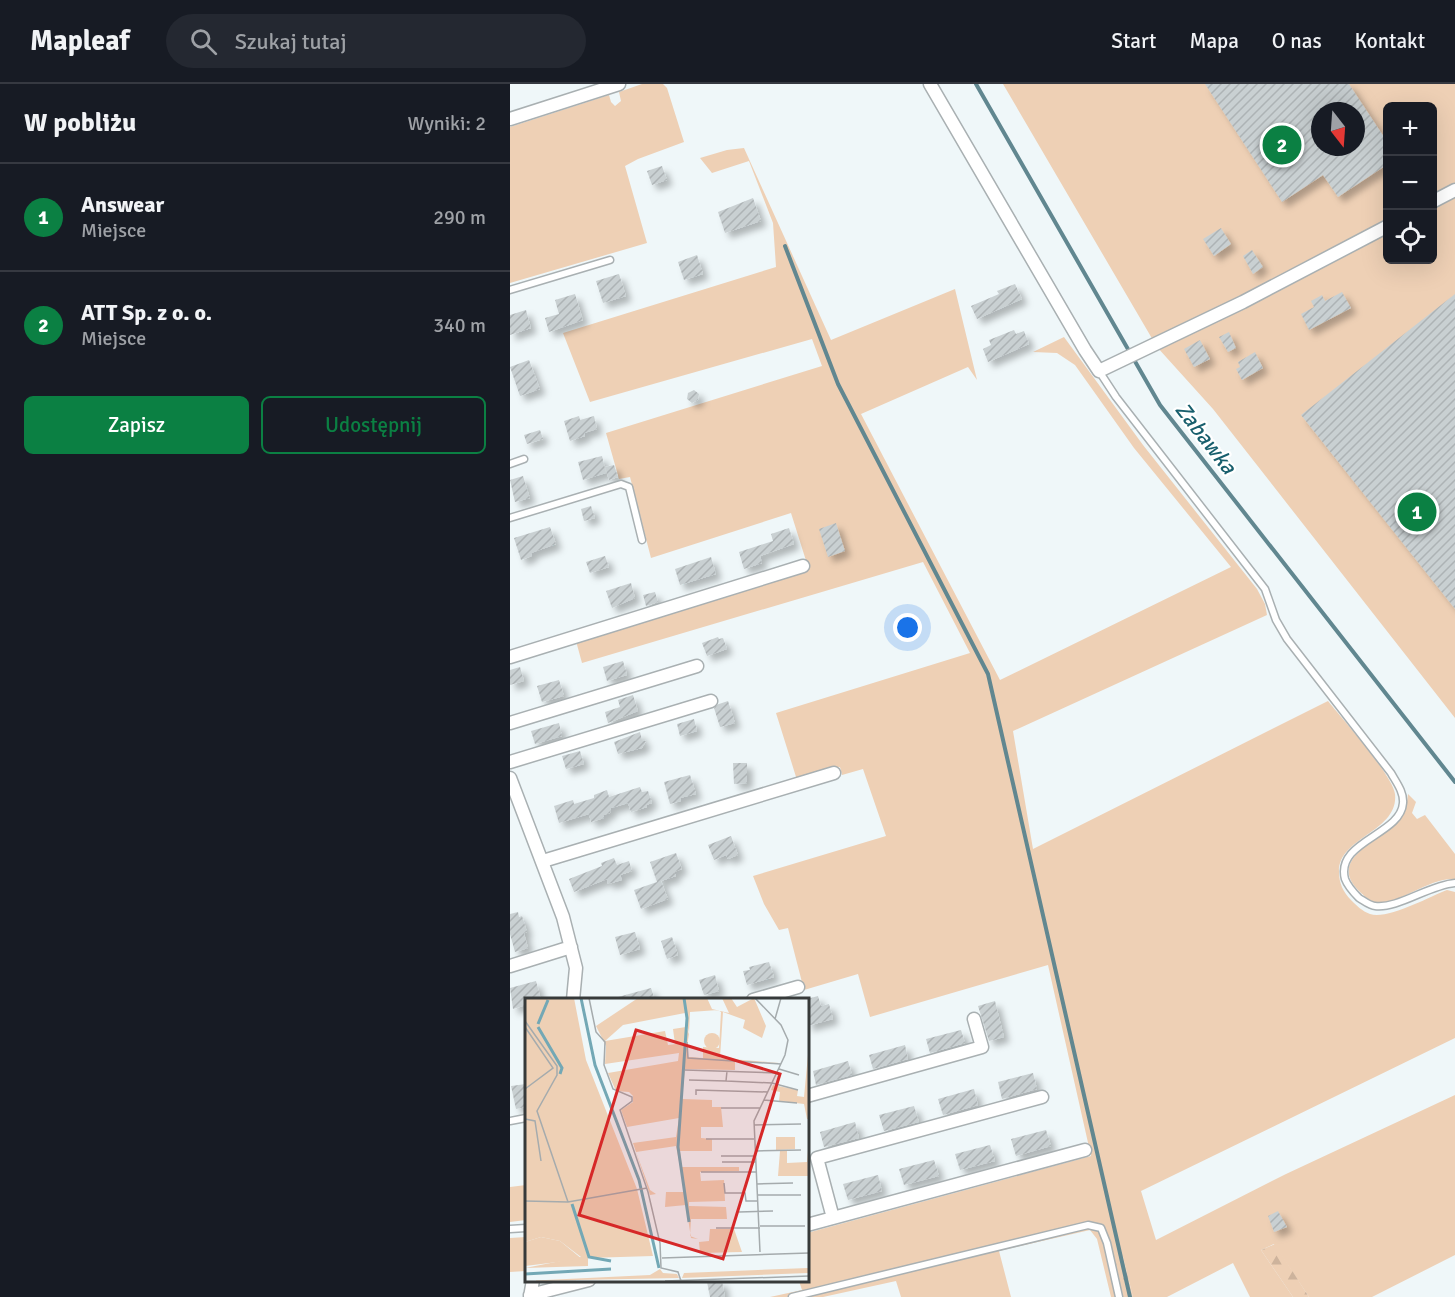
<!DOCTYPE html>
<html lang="pl">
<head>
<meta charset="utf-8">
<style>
  body { margin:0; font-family:Signika,sans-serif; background:#242831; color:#f1f3f6 }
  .controls { position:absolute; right:18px; top:18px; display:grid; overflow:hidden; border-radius:9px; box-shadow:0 6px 24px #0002 }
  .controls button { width:54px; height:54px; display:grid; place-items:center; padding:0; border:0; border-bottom:2px solid #363941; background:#171b24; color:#f1f3f6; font:30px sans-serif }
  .compass { position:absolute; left:801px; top:18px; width:54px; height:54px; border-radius:50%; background:#171b24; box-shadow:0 6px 24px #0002; rotate:163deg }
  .you { position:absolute; left:398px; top:544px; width:21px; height:21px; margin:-15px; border:4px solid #fff; border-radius:50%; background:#1a73e8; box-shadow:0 0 0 9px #1a73e833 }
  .badge { display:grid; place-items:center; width:39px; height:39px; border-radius:50%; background:#0b8043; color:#fff; font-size:20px; font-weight:700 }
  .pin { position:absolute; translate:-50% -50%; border:3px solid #fff; box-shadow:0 2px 6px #0006 }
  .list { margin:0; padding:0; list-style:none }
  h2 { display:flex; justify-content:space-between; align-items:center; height:78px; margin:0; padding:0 24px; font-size:26px }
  h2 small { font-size:20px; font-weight:400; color:#9ea1a6 }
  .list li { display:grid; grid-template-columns:39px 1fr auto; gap:18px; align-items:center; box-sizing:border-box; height:108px; padding:0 24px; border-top:2px solid #363941 }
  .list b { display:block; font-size:22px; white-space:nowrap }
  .list p { margin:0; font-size:20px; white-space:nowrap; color:#9ea1a6 }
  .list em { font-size:20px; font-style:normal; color:#9ea1a6 }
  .actions { display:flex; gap:12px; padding:18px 24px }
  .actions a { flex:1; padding:14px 0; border:2px solid #0b8043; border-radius:9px; text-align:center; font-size:21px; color:#0b8043 }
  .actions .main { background:#0b8043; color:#fff }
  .icon { flex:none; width:33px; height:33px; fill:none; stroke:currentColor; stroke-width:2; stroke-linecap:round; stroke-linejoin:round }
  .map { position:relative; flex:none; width:945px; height:1213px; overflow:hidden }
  header { display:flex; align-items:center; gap:36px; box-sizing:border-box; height:84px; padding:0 30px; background:#171b24; border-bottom:2px solid #363941 }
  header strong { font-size:28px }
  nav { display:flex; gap:33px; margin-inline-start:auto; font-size:21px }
  .search { width:420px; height:54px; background:#242831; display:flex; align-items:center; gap:15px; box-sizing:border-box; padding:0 21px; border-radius:33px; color:#9ea1a6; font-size:22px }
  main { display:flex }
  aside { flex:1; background:#171b24 }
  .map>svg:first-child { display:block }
</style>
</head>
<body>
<header>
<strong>Mapleaf</strong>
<div class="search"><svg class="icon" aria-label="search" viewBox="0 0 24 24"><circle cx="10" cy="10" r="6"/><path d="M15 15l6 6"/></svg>Szukaj tutaj</div>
<nav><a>Start</a><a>Mapa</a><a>O nas</a><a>Kontakt</a></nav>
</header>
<main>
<aside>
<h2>W pobliżu<small>Wyniki: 2</small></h2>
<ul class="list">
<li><span class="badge">1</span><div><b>Answear</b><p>Miejsce</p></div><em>290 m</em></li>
<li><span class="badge">2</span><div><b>ATT Sp. z o. o.</b><p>Miejsce</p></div><em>340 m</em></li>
</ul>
<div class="actions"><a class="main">Zapisz</a><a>Udostępnij</a></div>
</aside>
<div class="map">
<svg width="945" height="1213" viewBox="0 0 945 1213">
  <defs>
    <pattern id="forest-firs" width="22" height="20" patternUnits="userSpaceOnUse" patternTransform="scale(1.5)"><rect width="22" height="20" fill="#eed0b5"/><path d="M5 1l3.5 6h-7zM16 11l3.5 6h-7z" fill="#cdb39c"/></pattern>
    <pattern id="building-hatch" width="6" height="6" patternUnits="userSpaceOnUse" patternTransform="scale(1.5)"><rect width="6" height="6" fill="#c9d0d2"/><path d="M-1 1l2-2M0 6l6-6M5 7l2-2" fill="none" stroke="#adb3b5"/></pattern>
    <filter id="shadow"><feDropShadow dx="5.5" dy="5.5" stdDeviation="3" flood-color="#0004"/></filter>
  </defs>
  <rect width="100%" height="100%" fill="#eff7f9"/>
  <path fill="#eed0b5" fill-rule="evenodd" d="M132,0h21l4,4 17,54 -46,17 -13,7 22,77 -137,40v-156l99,-32 2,7 4,4 6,-5 -2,-9z
    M493,0h452v634l-242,-309 -56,-62zM878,22h44v154h-44zM810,27h36v36h-36z
    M234,64l87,192 124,-51 22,91 -9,-13 -107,47 139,266 231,-113 -97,-119 -59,-83 -18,-12 -24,-1 31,-15 79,108 114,144 8,15 2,11 -254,116 20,118 295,-148c15,19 64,73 67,93 4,38 -57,43 -56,78 0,11 4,20 12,28 6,6 11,11 19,14 17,6 59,-17 77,-24l8,2v146l-314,153 15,49 130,-66 169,-79v160l-83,42h-63l-35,-53 -13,6 32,47h-43l-17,-34 -66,34h-34l-10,-40 -12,-1 11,41h-11l-14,-58 -7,-9 -91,21 12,46h-110l-5,-16 -73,16h-53l32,-7 -3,-9 8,-1v-47l284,-77 -43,-191 -178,52 -12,-43 -54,16 -16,-62 -9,2 -15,-26 -11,-28 133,-40 -23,-67 -21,6 -2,-8 -43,13 -21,-67 194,-60 -47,-91 -341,101 -6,-22 232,-74 -17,-54 -140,45 -21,-81 -11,2 -13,-46 216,-67 -10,-27 -222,63 -27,-69 213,-66 -3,-44 -24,-62 -37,12 -12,-15 27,-8z
    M898,710l8,8 -4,11 5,6 8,-4 30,39v25c-26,-2 -60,28 -79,24 -7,-2 -14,-9 -19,-14 -29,-32 26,-49 42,-69 6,-7 8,-16 9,-26z
    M16,1101v35l-16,2v-35z
    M16,1153v34l-16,1v-34z"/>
  <path fill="url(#forest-firs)" d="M765,1160l34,53h-16l-32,-47z
    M601,1171l12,2 10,40h-11z"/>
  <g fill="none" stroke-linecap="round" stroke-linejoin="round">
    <path stroke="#618790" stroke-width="4" d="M466,0l184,321 295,377
      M275,162l53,138 150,290 142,623"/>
  </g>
  <path fill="url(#building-hatch)" fill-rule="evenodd" filter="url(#shadow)" d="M695,0h144l39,59v21l-50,33 -15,-22 -41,27zM810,27h36v36h-36z
    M152,82l5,14 -15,5 -5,-14z
    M243,114l8,23 -36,12 -7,-21z
    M711,144l10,16 -17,12 -11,-17z
    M742,166l11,17 -10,7 -10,-18z
    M187,171l6,19 -19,6 -6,-18z
    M109,190l7,22 -23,7 -7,-22z
    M505,200l7,15 -45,20 -6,-13 28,-12 -2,-3z
    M832,208l9,16 -42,22 -8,-16 13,-7 -3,-6 11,-6 3,6z
    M65,210l8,26 -34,12 -4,-14 14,-4 -4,-14z
    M945,210v315l-154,-194z
    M16,226l5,18 -21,7v-20z
    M504,246l2,4 8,-3 5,13 -41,18 -5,-13 8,-4 -2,-5z
    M719,248l7,16 -8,4 -9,-15z
    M690,256l10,19 -16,8 -10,-18z
    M745,268l8,16 -21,12 -6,-11 4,-2 -2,-5z
    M19,276l11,29 -20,7 -10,-29z
    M184,306l5,4 -1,6 -6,3 -5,-4 1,-6z
    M69,332l1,4 14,-4 3,13 -13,4 1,3 -15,5 -6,-20z
    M30,346l3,9 -16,5 -3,-9z
    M92,372l4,17 -23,7 -5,-18z
    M104,381l4,12 -9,3 -4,-13z
    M13,392l7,22 -15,4 -5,-22z
    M81,422l4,12 -11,3 -3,-12z
    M326,439l9,28 -17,6 -9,-28z
    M40,443l6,17 -25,9 1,3 -11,4 -7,-22z
    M279,444l5,16 -34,12 2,7 -18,6 -5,-17 34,-11 -2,-7z
    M95,472l4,11 -19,6 -4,-11z
    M201,473l5,17 -36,11 -5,-16z
    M121,499l4,15 -23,10 -6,-17z
    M145,508l3,10 -12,4 -3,-11z
    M208,553l1,2 4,-1 4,11 -20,7 -5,-13z
    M113,577l4,14 -20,6 -4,-14z
    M10,583l4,14 -14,4v-15z
    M49,596l5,16 -22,6 -5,-16z
    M123,611l5,16 -30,12 -3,-11 15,-5 -2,-7z
    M218,617l7,22 -15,4 -6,-19 5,-4z
    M184,635l3,12 -17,5 -3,-12z
    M49,639l3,13 -27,8 -4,-13z
    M130,648l2,8 4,1 -4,7 -24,6 -4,-12z
    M70,667l4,13 -18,5 -4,-13z
    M223,679h14v20l-13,1z
    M180,691l6,19 -16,4 1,3 -11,3 -6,-22z
    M130,703l2,5 6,-1 4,12 -6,2 1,2 -16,5 -3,-9 -17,5 -1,5 -7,2 1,3 -13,4 -2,-8 -30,9 -5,-17 19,-6 1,4 20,-6v-3l13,-5 2,7z
    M221,752l7,19 -10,4 -2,-4 -12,5 -6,-15z
    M166,769l6,16 -8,3 2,4 -15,5 7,18 -27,10 -7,-19 23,-8 -7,-20z
    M104,774l3,7 12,-4 3,10 -12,4 2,5 -14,4 -1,-5 -33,13 -5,-13 33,-13 -1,-3z
    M8,828l1,5 3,-1 5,16 -3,1 4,15 -13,4 -5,-18v-20z
    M125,848l5,17 -20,6 -5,-18z
    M162,853l6,18 -11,4 -6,-18z
    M259,878l5,15 -27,8 -4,-14 7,-1 -1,-3z
    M205,891l4,16 -15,4 -5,-15z
    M26,897l5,19h-15v5l-13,4 -3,-21z
    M141,904l4,12h-37v-3z
    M308,912l3,10 8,-2 4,15 -26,7v-27z
    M485,917l9,36 -15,4 -11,-35z
    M451,946l4,13 -35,10 -4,-14z
    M395,961l3,14 -35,10 -4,-14z
    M338,977l4,14 -36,10 -3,-14z
    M523,989l4,16 -35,10 -4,-17z
    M16,1000v23l-10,2 -5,-23z
    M464,1005l4,16 -35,10 -5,-16z
    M404,1022l5,16 -35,9 -5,-16z
    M345,1038l4,16 -35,9 -4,-15z
    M536,1046l5,16 -35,10 -5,-17z
    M480,1061l5,16 -35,9 -5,-16z
    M424,1076l5,16 -35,9 -5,-16z
    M368,1091l4,16 -34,9 -5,-16z
    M768,1127l9,16 -13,5 -6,-16z
    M212,1197l3,16h-15l-3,-15z"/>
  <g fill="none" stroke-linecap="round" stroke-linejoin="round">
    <defs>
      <path id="lane" d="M0,206l100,-30
        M589,287l17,26 149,192 11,31 11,19 104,134c5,9 13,19 12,30 -2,32 -68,38 -58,76 3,8 9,14 14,19 5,3 11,8 16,8 23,3 54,-21 80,-23
        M0,380l14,-5
        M0,434l111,-34 8,3 13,53
        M0,1037l16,-3
        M0,1145l16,-1
        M282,1213l296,-72 13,3 6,15 12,54"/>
      <path id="street" d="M420,0l155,266 14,21 144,-69 145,-76
        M0,35l109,-35
        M922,118l23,-12
        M0,573l293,-91
        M0,639l187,-57
        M0,678l201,-61
        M0,694l53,139 13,51 -3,32
        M33,777l291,-88
        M0,882l61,-19
        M243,916l45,-13
        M297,1012l175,-49 -8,-28
        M323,1134l-16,-60 225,-61
        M297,1141l278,-75
        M20,1211l59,-15
        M20,1213l3,-17"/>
    </defs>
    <use href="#lane" stroke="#a9b0b2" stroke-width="9"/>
    <use href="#street" stroke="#a9b0b2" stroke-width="15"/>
    <use href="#lane" stroke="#fff" stroke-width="6"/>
    <use href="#street" stroke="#fff" stroke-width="12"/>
  </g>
  <g text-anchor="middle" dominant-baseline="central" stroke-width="4.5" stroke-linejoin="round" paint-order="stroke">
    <g font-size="22" font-style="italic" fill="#185f6d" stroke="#fff">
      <text transform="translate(696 354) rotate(52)">Zabawka</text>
    </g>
  </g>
  <g transform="translate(15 914)">
    <rect width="284" height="284" fill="#eff7f9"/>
    <path d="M0,0h49l12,62 51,129 16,67 -65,2v8l-63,2 56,-11 -21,-16 -19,-4 -16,5zM113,0h69l5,11 17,4 -7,-15h9l6,9 17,-9 12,28 -4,12 -19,-10 2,-8 -22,-8 -3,46 60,5 -45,-1v8l-50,-1 -3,30 30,1v7h9l2,20h-22v11l11,1v12h-32l2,16h57v4l-39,1 1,9 23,-1 1,21 -36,1v4l37,1 1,12h-36l-1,17 8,3 -7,-1 -5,-33 -21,2 1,-15h19l-9,-46 -40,6 14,38 6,4 -6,1 -17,-52 43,-6 3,-19 -52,9 -6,-17 12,-8v-6l-4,-4 -13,-1 -8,-18 70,-12 1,-8 -74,11 1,-18 -10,-20zM193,12l3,2 -2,36 -16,-1v11l-15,-1v-16l-4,10 1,-8 -17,2 -3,-14 -60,10 18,-16 62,-12 4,20 1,-21zM283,57v64h-1l-3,-15 -25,-3 1,-9 -9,-2 2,-5 25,5 -1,6 7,1zM251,139h19v12l-19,1zM255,153h7v12l20,-1 1,-11v25h-30zM185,231h24l8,23 -42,1 -1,-11 10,-1zM283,270v5l-126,5 2,-5zM135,271l3,4 14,1 2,4 -154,3 125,-6z" fill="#eed0b5" fill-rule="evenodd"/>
    <path d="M161,29l3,7 -3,18 -1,-9 -10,1 -2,-15zM16,239l19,4 22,18 -57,7v-24z" fill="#eed0b5"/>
    <path d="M179 43a8 8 0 1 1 16 0a8 8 0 1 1-16 0Z" fill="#eed0b5"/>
    <path fill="none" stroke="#73a8b5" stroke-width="3" d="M56,0l14,67 44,115 20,88M159,0l3,20 -9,129 11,75M13,26l10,-24M13,29l24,41 -2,6M47,206l17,53 22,4M0,276l86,-5"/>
    <path fill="none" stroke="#a5abad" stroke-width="1.5" d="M64,0l7,34 9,10 -1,23 9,24 19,8v4l-12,9 28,82 12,51 1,25 17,4 3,9M230,0l26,27 7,15 -3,15 -31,66 6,131M250,21l6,-21M0,23l32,45v9l-20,36 31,91M0,29l28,41 -28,21M162,44l1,16 93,6M254,71l20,6M160,72l92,3M164,82l37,1 1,-10M201,83l46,2M247,85l26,7M171,97v-5l72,2M239,102l33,3M196,110h39M0,121l10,2 6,40M229,127l47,-1M181,141h48M230,153l46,-1M196,158h35M197,164h34M176,174h55M199,185l1,10h20l1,8h12M232,186l36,-1M233,197h43M0,203l43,1 79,-14M214,214l34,-1M235,228h45M191,230h44M137,260l147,-5M140,283l144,-5"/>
    <path fill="#d62828" fill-opacity="0.15" stroke="#d62828" stroke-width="3" d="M111,32l144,44 -57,185 -144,-44z"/>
    <rect width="284" height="284" fill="none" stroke="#373a3a" stroke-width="3"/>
  </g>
</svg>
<div class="controls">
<button>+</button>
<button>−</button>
<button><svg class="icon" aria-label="locate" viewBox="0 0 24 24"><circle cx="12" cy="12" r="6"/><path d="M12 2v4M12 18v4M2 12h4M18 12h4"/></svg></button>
</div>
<svg class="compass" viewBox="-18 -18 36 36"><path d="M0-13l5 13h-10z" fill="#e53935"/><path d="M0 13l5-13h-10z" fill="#9ea1a6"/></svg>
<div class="you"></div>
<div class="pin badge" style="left:907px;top:428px">1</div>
<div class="pin badge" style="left:772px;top:61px">2</div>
</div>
</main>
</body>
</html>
